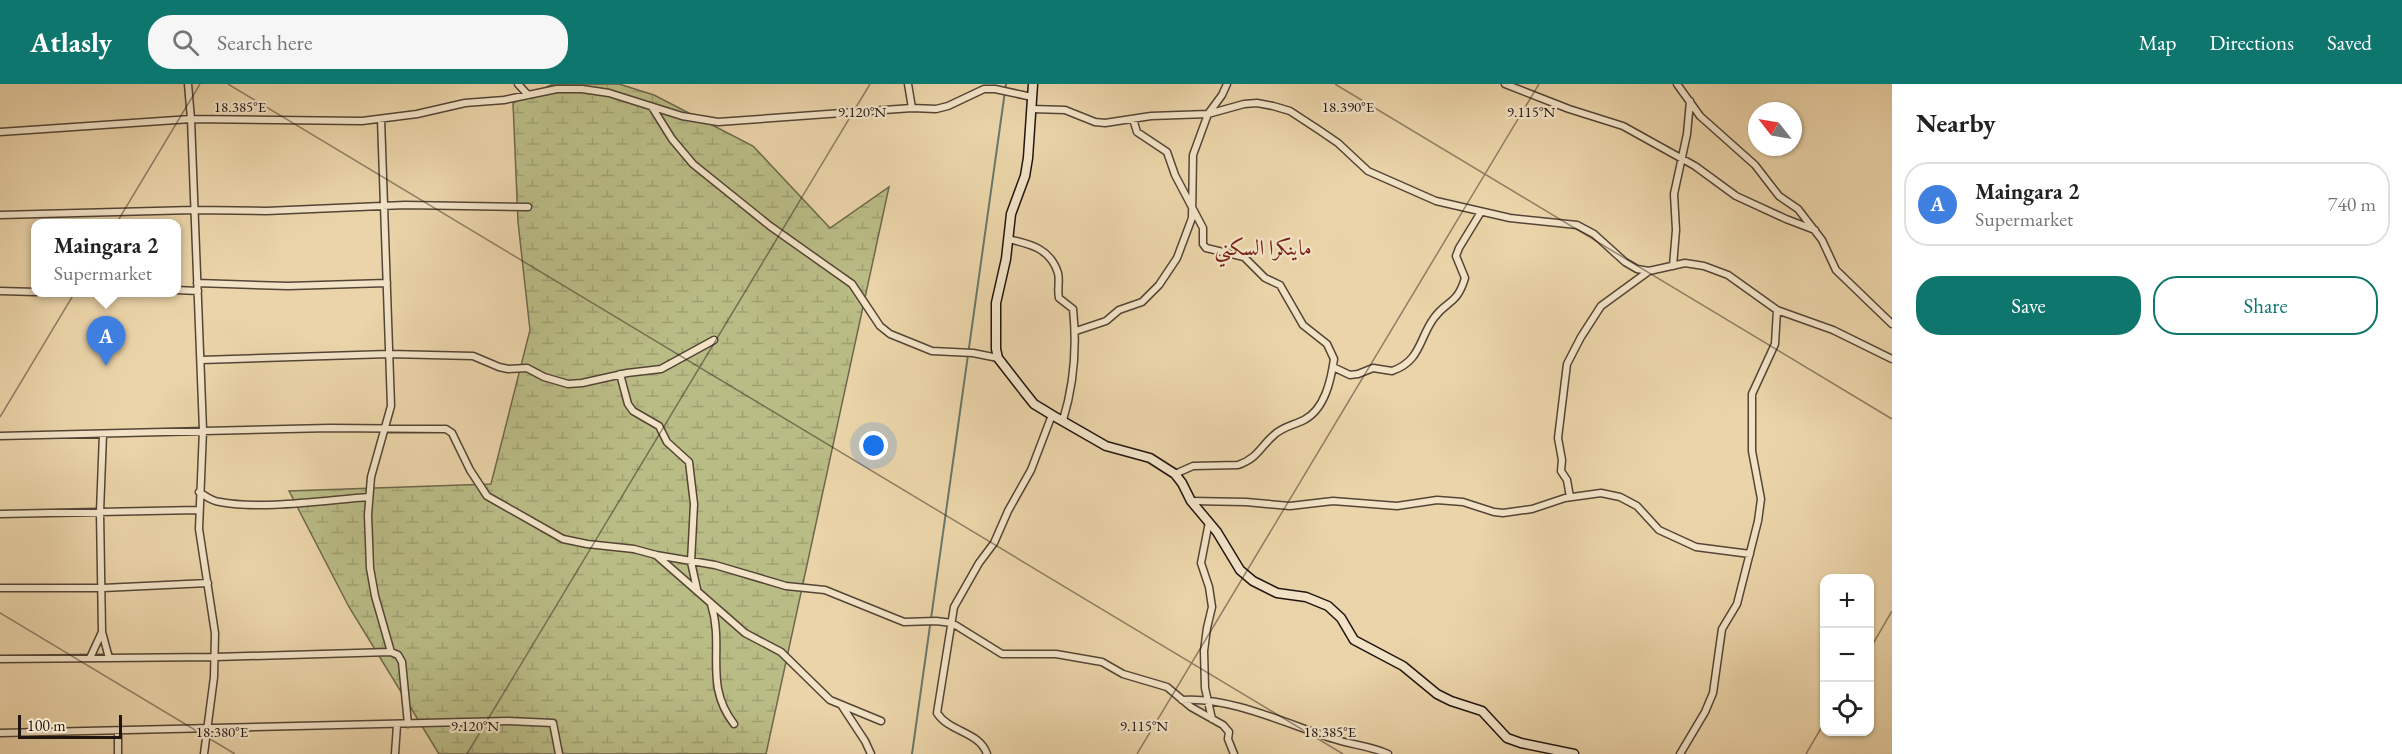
<!DOCTYPE html>
<html lang="en">
<head>
<meta charset="utf-8">
<style>
  body { margin:0; font-family:"EB Garamond",Amiri,serif; background:#f6f6f6; color:#222 }
  .controls { position:absolute; right:18px; bottom:18px; display:grid; overflow:hidden; border-radius:12px; box-shadow:0 2px 4px #0004 }
  .controls button { width:54px; height:54px; display:grid; place-items:center; padding:0; border:0; border-bottom:2px solid #e0e0e0; background:#fff; color:#222; font:30px sans-serif }
  .compass { position:absolute; left:1748px; top:18px; width:54px; height:54px; border-radius:50%; background:#fff; box-shadow:0 2px 4px #0004; rotate:301deg }
  .scale { position:absolute; left:18px; bottom:15px; width:104px; box-sizing:border-box; padding-left:6px; border:3px solid #211510; border-top:0; font-size:16px; line-height:21px; white-space:nowrap; color:#211510; -webkit-text-stroke:4px #f2e3c7; paint-order:stroke }
  .you { position:absolute; left:874px; top:362px; width:21px; height:21px; margin:-15px; border:4px solid #fff; border-radius:50%; background:#1a73e8; box-shadow:0 0 0 9px #1a73e833 }
  .badge { display:grid; place-items:center; width:39px; height:39px; border-radius:50%; background:#0f766e; color:#fff; font-size:20px; font-weight:700 }
  .pin { position:absolute; translate:-50% -50px; filter:drop-shadow(0 2px 3px #0008) }
  .pin::after { content:''; position:absolute; top:32px; width:21px; height:18px; background:inherit; clip-path:polygon(0 0,100% 0,50% 100%) }
  .popup { position:absolute; left:31px; top:135px; width:150px; height:78px; box-sizing:border-box; display:grid; place-content:center; border-radius:12px; background:#fff; filter:drop-shadow(0 2px 4px #0005); font-size:20px; white-space:nowrap; color:#767676 }
  .popup b { font-size:22px; color:#222 }
  .popup::after { content:''; position:absolute; left:50%; top:100%; margin-left:-12px; border:12px solid transparent; border-top-color:#fff }
  .list { margin:0; padding:0; list-style:none }
  h2 { display:flex; justify-content:space-between; align-items:center; height:78px; margin:0; padding:0 24px; font-size:26px }
  h2 small { font-size:20px; font-weight:400; color:#767676 }
  .list li { display:grid; grid-template-columns:39px 1fr auto; gap:18px; align-items:center; box-sizing:border-box; height:84px; margin:0 12px 12px; padding:0 12px; border:2px solid #e0e0e0; border-radius:24px }
  .list b { display:block; font-size:22px; white-space:nowrap }
  .list p { margin:0; font-size:20px; white-space:nowrap; color:#767676 }
  .list em { font-size:20px; font-style:normal; color:#767676 }
  .actions { display:flex; gap:12px; padding:18px 24px }
  .actions a { flex:1; padding:14px 0; border:2px solid #0f766e; border-radius:24px; text-align:center; font-size:21px; color:#0f766e }
  .actions .main { background:#0f766e; color:#fff }
  .icon { flex:none; width:33px; height:33px; fill:none; stroke:currentColor; stroke-width:2; stroke-linecap:round; stroke-linejoin:round }
  .map { position:relative; flex:none; width:1892px; height:670px; overflow:hidden }
  header { display:flex; align-items:center; gap:36px; box-sizing:border-box; height:84px; padding:0 30px; background:#0f766e; color:#fff }
  header strong { font-size:28px }
  nav { display:flex; gap:33px; margin-inline-start:auto; font-size:21px }
  .search { width:420px; height:54px; background:#f6f6f6; display:flex; align-items:center; gap:15px; box-sizing:border-box; padding:0 21px; border-radius:24px; color:#767676; font-size:22px }
  main { display:flex }
  aside { flex:1; background:#fff }
  .map>svg:first-child { display:block }
</style>
</head>
<body>
<header>
<strong>Atlasly</strong>
<div class="search"><svg class="icon" aria-label="search" viewBox="0 0 24 24"><circle cx="10" cy="10" r="6"/><path d="M15 15l6 6"/></svg>Search here</div>
<nav><a>Map</a><a>Directions</a><a>Saved</a></nav>
</header>
<main>
<div class="map">
<svg width="1892" height="670" viewBox="0 0 1892 670">
  <defs>
    <pattern id="wetland-marsh" width="20" height="14" patternUnits="userSpaceOnUse" patternTransform="scale(1.5)"><rect width="20" height="14" fill="#babc86"/><path d="M1 5h8M5 5V1M11 12h8M15 12V8" fill="none" stroke="#a0a173"/></pattern>
  </defs>
  <rect width="100%" height="100%" fill="#ebd4a9"/>
  <filter id="stains"><feTurbulence type="fractalNoise" baseFrequency=".00333" numOctaves="4"/><feColorMatrix values="0 0 0 0 .2 0 0 0 0 .09 0 0 0 0 .02 0 0 0 .5 -.17"/></filter>
  <radialGradient id="worn" r=".72"><stop offset=".6" stop-color="#630" stop-opacity="0"/><stop offset="1" stop-color="#630" stop-opacity=".3"/></radialGradient>
  <path fill="url(#wetland-marsh)" stroke="#6e684b" stroke-width="1.5" d="M553,0h66l35,11 99,51 77,82 59,-41 -123,567h-327l-90,-147 -60,-116 202,-7 39,-154 -12,-108 -5,-119z"/>
  <g fill="none" stroke-linecap="round" stroke-linejoin="round">
    <path stroke="#68776b" stroke-width="2" d="M912,670l94,-670"/>
    <defs>
      <path id="street" d="M188,0l3,35 12,311 -4,99 16,104 -1,44 -10,77
        M518,0l10,11
        M908,0l4,24
        M1505,0l64,25 54,17 72,40 41,30 50,23 29,11
        M1677,0l23,32 55,49 24,31 19,13 24,31 14,30 56,54
        M652,23l20,32 21,25 77,62 82,58 28,42 10,8 42,17 41,2 25,5
        M1031,25l34,1 30,12 10,1 46,-7 57,-2 36,-10 13,-1 16,3 17,5 29,19 19,13 30,28 68,30 74,17 67,7 17,9 31,28 12,7 12,2 36,-8 19,3 24,9 49,35 56,20 59,29
        M381,35l10,287 -20,71 -3,38 2,53 5,28 16,56
        M1133,35l4,13 30,20 8,23 28,53v16l3,4 38,9 21,21 15,7 23,40 24,19 7,15c-3,21 -9,50 -30,61 -10,5 -22,7 -30,15 -14,12 -16,23 -36,30l-45,1 -18,8
        M0,48l191,-13 171,2 55,-7 48,-11 39,-3 53,-11h25l27,4 73,23 36,6 194,-14 24,1 12,-3 36,-17h11l37,8
        M0,131l194,-5 72,1 139,-6 123,2
        M1008,155c22,5 42,9 50,34 2,8 -1,17 1,25l14,11c4,38 1,75 -10,111
        M1673,182l3,-36 -2,-36 13,-60 3,-33
        M197,199l91,3 99,-3
        M176,206l22,1
        M0,207l36,1
        M1076,247l30,-10 13,-11 23,-8 17,-17 18,-27 15,-40 1,-63 15,-41 14,-19 5,-11
        M201,276l188,-6 84,2 26,11 9,2 19,-1 17,9 24,7 14,-1 45,-10 34,-4 53,-29
        M1333,283l17,8 8,-1 15,-6 19,3c29,-10 27,-33 42,-53 13,-18 23,-13 31,-40l-9,-22 3,-8 22,-36
        M620,290l8,30 5,7 26,15 8,16 22,20 5,42 -3,58 6,27
        M103,350l-3,78 2,120 7,26
        M0,352l330,-8 116,1 6,4 18,37 17,26 76,43 24,5 47,5 22,6 59,10 71,21 39,4 79,32 32,-1 16,2 50,31h54l46,8 21,12 44,13 24,20 32,18 6,7 -1,7 6,15
        M199,408c7,4 12,9 21,10 41,8 106,-2 149,-5
        M1570,413l-3,-17 -6,-9 1,-11 -4,-22 9,-74 14,-27 20,-31 48,-35
        M1191,417l55,1 44,4 43,-5 64,5 40,-6 26,2 31,10 9,1 29,-4 33,-11 36,-5 19,4 17,9 22,24 37,17 54,7
        M0,430l198,-4
        M1209,438l-8,41 8,24 3,20 -5,21 -3,23 1,37 7,31
        M656,471l89,78 36,19 49,48 51,21
        M0,504h103l105,-5
        M711,520c14,44 -8,80 23,120
        M90,574l12,-26
        M0,575l215,-2 176,-5 7,3 4,7 6,62
        M1182,616c48,-4 107,25 152,39 18,6 37,7 54,15
        M842,622l23,35 6,13
        M0,649l508,-12 45,2 6,31
        M118,670v-23
        M395,670l2,-29
        M987,670c-8,-23 -37,-21 -50,-41l17,-106 25,-44 15,-20 14,-32 23,-41 21,-55
        M1680,670l25,-42 8,-19 9,-64 15,-25 21,-83 3,-22 -9,-48v-57l23,-50 2,-34"/>
      <path id="secondary" d="M1033,0l-5,74 -3,18 -14,38 -5,45 -10,44v46l2,9 28,36 8,10 18,11 54,31 44,12 25,16 7,9 9,18 26,31 23,38 13,11 24,12 29,4 22,9 13,12 13,22 49,26 34,28 14,7 31,10 25,27 14,5 53,11"/>
    </defs>
    <use href="#street" stroke="#544536" stroke-width="9"/>
    <use href="#secondary" stroke="#211510" stroke-width="11"/>
    <use href="#street" stroke="#f2e3c7" stroke-width="6"/>
    <use href="#secondary" stroke="#f2e3c7" stroke-width="8"/>
  </g>
  <path fill="none" stroke="#211510" stroke-width="1.5" stroke-opacity="0.45" d="M228,0l1115,670M1335,0l557,335M0,333l200,-333M0,529l235,141M1870,565l22,-38M467,670l403,-670M1137,670l402,-670M1806,670l18,-31"/>
  <g text-anchor="middle" dominant-baseline="central" stroke-width="4.5" stroke-linejoin="round" paint-order="stroke">
    <g font-size="22" fill="#7a1f14" stroke="#f2e3c7">
      <text x="1263" y="163">ماينكرا السكني</text>
    </g>
  </g>
  <g font-size="15" text-anchor="middle" fill="#211510" stroke="#f2e3c7" stroke-width="4.5" stroke-linejoin="round" paint-order="stroke">
    <text x="240" y="28">18.385°E</text>
    <text x="1348" y="28">18.390°E</text>
    <text x="862" y="33">9.120°N</text>
    <text x="1531" y="33">9.115°N</text>
    <text x="475" y="647">9.120°N</text>
    <text x="1144" y="647">9.115°N</text>
    <text x="222" y="653">18.380°E</text>
    <text x="1330" y="653">18.385°E</text>
  </g>
  <rect width="100%" height="100%" filter="url(#stains)"/>
  <rect width="100%" height="100%" fill="url(#worn)"/>
</svg>
<div class="controls">
<button>+</button>
<button>−</button>
<button><svg class="icon" aria-label="locate" viewBox="0 0 24 24"><circle cx="12" cy="12" r="6"/><path d="M12 2v4M12 18v4M2 12h4M18 12h4"/></svg></button>
</div>
<svg class="compass" viewBox="-18 -18 36 36"><path d="M0-13l5 13h-10z" fill="#e53935"/><path d="M0 13l5-13h-10z" fill="#767676"/></svg>
<div class="scale">100 m</div>
<div class="you"></div>
<div class="pin badge" style="left:106px;top:282px;background:#3f7fe0">A</div>
<div class="popup"><b>Maingara 2</b>Supermarket</div>
</div>
<aside>
<h2>Nearby<small></small></h2>
<ul class="list">
<li><span class="badge" style="background:#3f7fe0">A</span><div><b>Maingara 2</b><p>Supermarket</p></div><em>740 m</em></li>
</ul>
<div class="actions"><a class="main">Save</a><a>Share</a></div>
</aside>
</main>
</body>
</html>
